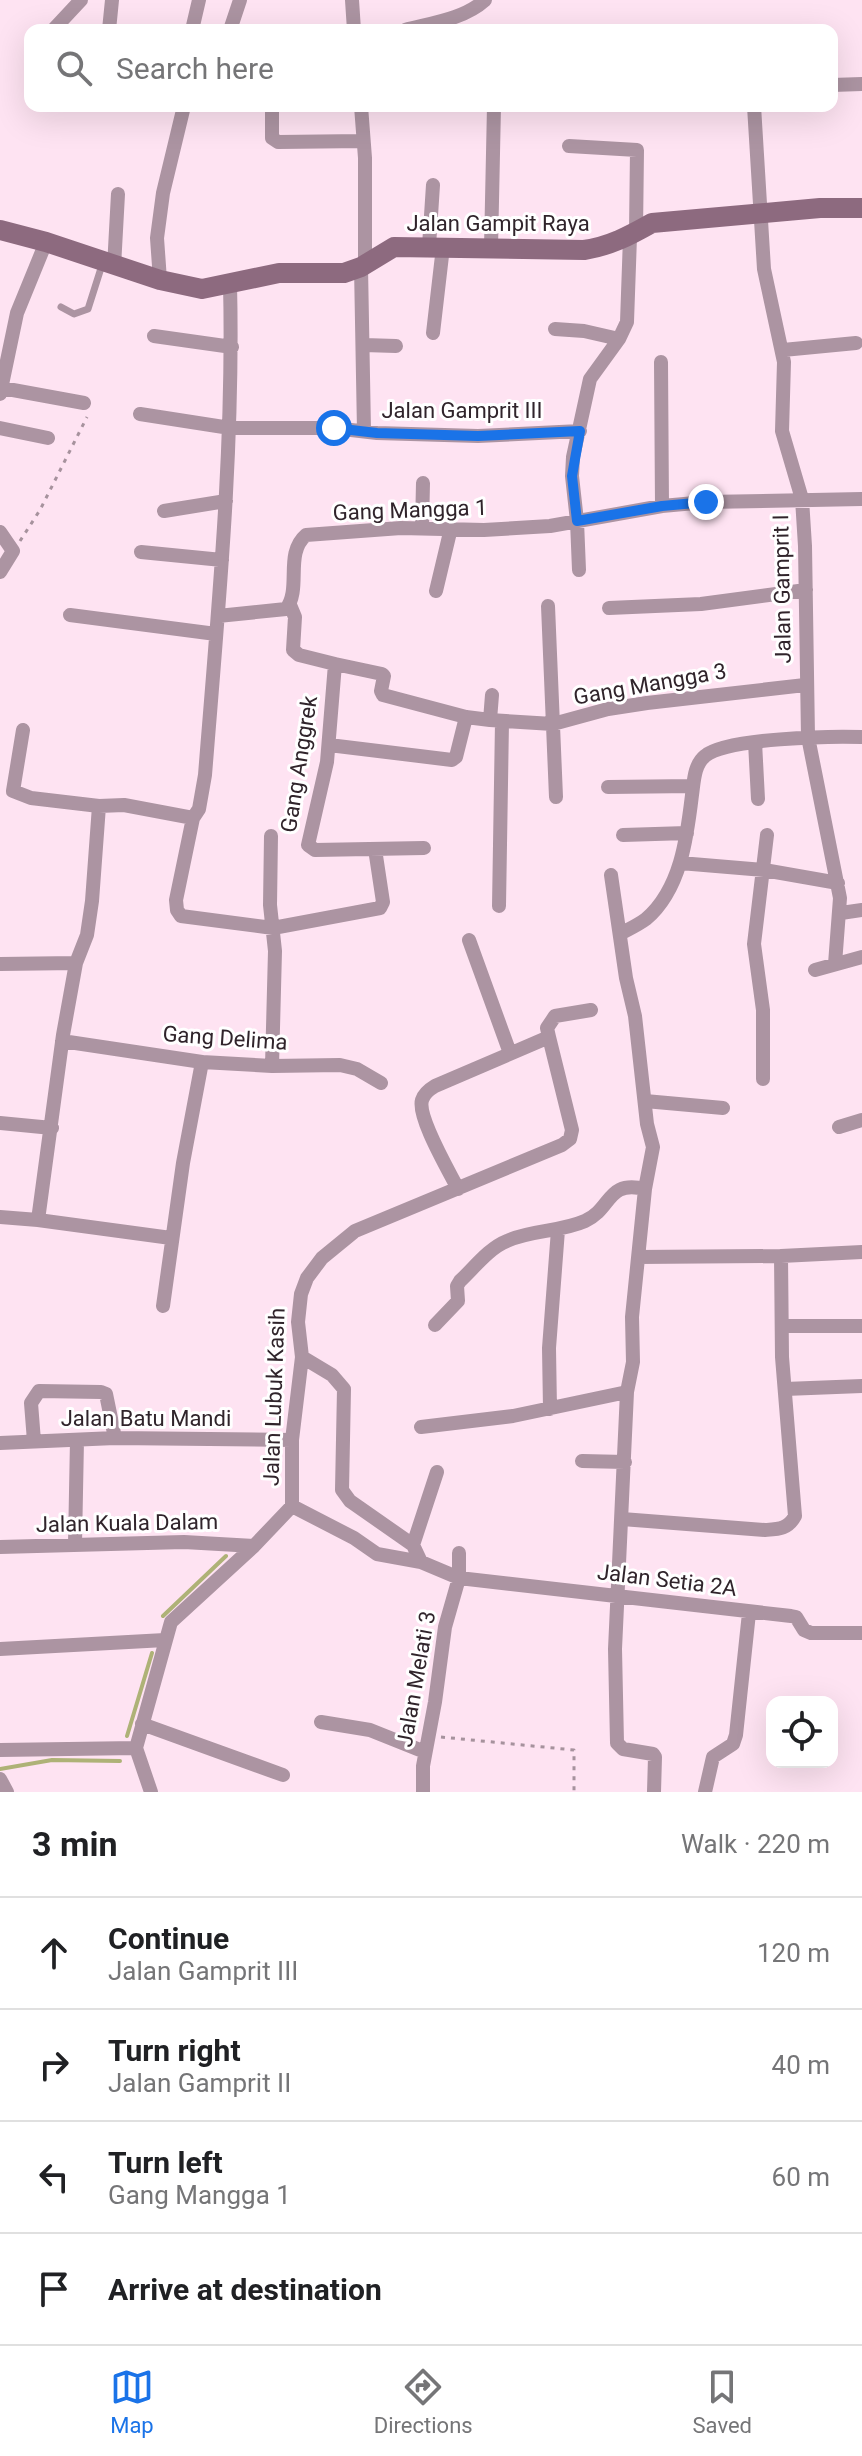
<!DOCTYPE html>
<html lang="en">
<head>
<meta charset="utf-8">
<style>
  body { margin:0; font-family:Roboto,sans-serif; background:#f6f6f6; color:#202124 }
  .controls { position:absolute; right:24px; bottom:24px; display:grid; overflow:hidden; border-radius:16px; box-shadow:0 8px 32px #0002 }
  .controls button { width:72px; height:72px; display:grid; place-items:center; padding:0; border:0; border-bottom:2px solid #e0e0e0; background:#fff; color:#202124; font:40px sans-serif }
  .stop { position:absolute; width:24px; height:24px; margin:-18px; border:6px solid #1a73e8; border-radius:50%; background:#fff }
  .stop.end { background:#1a73e8; border-color:#fff; box-shadow:0 2px 8px #0008 }
  .list { margin:0; padding:0; list-style:none }
  h2 { display:flex; justify-content:space-between; align-items:center; height:104px; margin:0; padding:0 32px; font-size:34px }
  h2 small { font-size:26px; font-weight:400; color:#757577 }
  .list li { display:grid; grid-template-columns:52px 1fr auto; gap:24px; align-items:center; box-sizing:border-box; height:112px; padding:0 32px; border-top:2px solid #e0e0e0 }
  .list b { display:block; font-size:30px; white-space:nowrap }
  .list p { margin:0; font-size:26px; white-space:nowrap; color:#757577 }
  .list em { font-size:26px; font-style:normal; color:#757577 }
  .icon { flex:none; width:44px; height:44px; fill:none; stroke:currentColor; stroke-width:2; stroke-linecap:round; stroke-linejoin:round }
  .map { position:relative; flex:none; width:862px; height:1792px; overflow:hidden }
  .search { position:absolute; background:#fff; box-shadow:0 8px 32px #0002; left:24px; right:24px; top:24px; height:88px; display:flex; align-items:center; gap:20px; box-sizing:border-box; padding:0 28px; border-radius:16px; color:#757577; font-size:30px }
  .sheet { height:552px; background:#fff }
  nav { display:flex; justify-content:space-around; align-items:center; box-sizing:border-box; height:112px; border-top:2px solid #e0e0e0; background:#fff; font-size:22px; color:#757577 }
  nav a { display:grid; justify-items:center; gap:4px }
  nav .on { color:#1a73e8 }
  .map>svg:first-child { display:block }
</style>
</head>
<body>
<div class="map">
<svg width="862" height="1792" viewBox="0 0 862 1792">
  <rect width="100%" height="100%" fill="#fee3f2"/>
  <g fill="none" stroke-linecap="round" stroke-linejoin="round">
    <path stroke="#aeb277" stroke-width="4" d="M163,1616l63,-60
      M127,1736l25,-83
      M0,1769l52,-9 68,1"/>
    <path stroke="#a6929d" stroke-width="3" stroke-dasharray="4 6" stroke-linecap="butt" d="M20,541l20,-31 47,-93
      M441,1737l133,13v42"/>
    <path stroke="#ac94a2" stroke-width="7" d="M61,307l13,7 14,-5 14,-44"/>
    <path stroke="#ac94a2" stroke-width="14" d="M352,0l2,30
      M53,30l28,-30
      M109,30l3,-30
      M192,30l7,-30
      M230,30l10,-30
      M405,30c27,-7 59,-11 80,-30
      M832,85l30,-1
      M272,106v32l6,4 85,-1
      M361,106l4,52v106
      M754,106l10,163 20,93 -2,69 20,68 3,47 3,191 32,161 -5,66
      M569,146l68,4 -1,82
      M429,246l4,-61
      M491,248l3,-142
      M114,267l4,-73
      M361,267l3,164
      M160,280l-3,-42 6,-45 21,-87
      M555,329l29,2 35,8
      M433,333l10,-86
      M154,336l78,11
      M364,345l32,1
      M783,350l73,-7
      M661,362l1,144
      M2,388l82,15
      M0,394l17,-81 29,-71
      M140,414l90,14h104l43,5 101,3 102,-5
      M0,428l48,10
      M164,511l62,-10
      M422,528l1,-45
      M0,532l13,19 -13,21
      M141,552l81,8
      M579,570l-2,-49 -5,-45 1,-19 17,-78 29,-40 8,-17 3,-85
      M436,591l15,-63
      M290,605l5,12 -2,33 6,5 36,9 -8,98 -19,83 7,5 109,-2
      M548,606l8,191
      M609,608l92,-4 105,-14
      M70,615l146,19
      M218,616l68,-7c16,-21 -2,-55 20,-74l95,-7 83,2 66,-4 112,-20 44,-4 156,-3
      M335,664l47,10 2,2 -3,15 2,4 83,22 24,3
      M492,695l-2,25 63,4 55,-15 39,-6 158,-18
      M23,730l-10,61 18,7 68,8
      M755,742l3,57
      M329,745l123,15 4,-3 10,-40
      M608,787l85,-1
      M193,818l-17,82 1,10 4,6 92,12 107,-20 3,-6 -8,-53
      M623,835l64,-2
      M271,836l-1,69 5,46 -3,115
      M680,863l84,7 74,13
      M611,875l15,103 9,38 12,108 6,23 -8,42 -13,128 1,45 -6,30 -12,257 2,94 6,6 30,5 2,3 -1,35
      M499,906l3,-184
      M841,913l21,-3
      M620,934c9,-5 18,-9 26,-15 35,-30 41,-82 46,-124 2,-14 2,-30 13,-39 21,-18 127,-20 157,-19
      M469,940l41,113
      M0,964l76,-1
      M815,970l47,-13
      M549,1037l-2,-9 8,-12 36,-6
      M62,1041l140,21 70,4 68,-1 17,4 24,14
      M763,1079v-69l-9,-66 13,-109
      M645,1101l78,7
      M0,1123l52,5
      M839,1127l23,-7
      M0,1217l38,3 25,-185 13,-72 11,-28 5,-34 7,-95 25,-1 69,13 6,-9 6,-34c13,-164 29,-327 25,-491
      M38,1220l133,18
      M638,1257l143,-1
      M163,1306l20,-143 19,-101
      M435,1325l23,-24 -1,-15 3,-5c14,-13 29,-33 47,-40 24,-11 53,-9 78,-20 28,-13 21,-41 60,-32
      M782,1326h80
      M302,1357l30,18 12,14 -2,101 8,11 63,44 8,17
      M785,1389l77,-3
      M550,1409l-1,-61 9,-118
      M421,1427l92,-11 114,-24
      M34,1441l-3,-38 8,-12 62,1 5,2 9,44
      M0,1443l115,-5 177,2
      M582,1461l43,1
      M292,1506v-66l10,-83 -4,-35 3,-28 6,-16 15,-20 33,-27 207,-86 8,-6 2,-9 -23,-93 -114,49c-5,3 -11,7 -13,14 -5,17 27,71 36,89
      M292,1506l62,32 23,16 44,8 38,16 332,38 5,1 8,13 7,3h51
      M622,1519l143,11c14,-1 23,-1 30,-14l-13,-159 -1,-101 81,-4
      M75,1544l2,-104
      M413,1545l24,-73
      M0,1547l184,-5 70,4
      M0,1649l165,-9
      M321,1722l49,8 55,22
      M142,1724l141,51
      M136,1748l35,-126 83,-76 38,-40
      M136,1748l15,44
      M0,1750l136,-2
      M0,1779l7,13
      M423,1792v-26l12,-64 10,-75 14,-49v-25
      M705,1792l8,-35 20,-13 3,-9 13,-122"/>
    <path stroke="#8d6a7f" stroke-width="20" d="M0,230l46,12 114,38 42,9 77,-16h65l17,-6 33,-20 190,3c26,-4 45,-14 68,-27l168,-15h42"/>
  </g>
  <g fill="none" stroke-linecap="round" stroke-linejoin="round">
    <path stroke="#1a73e8" stroke-width="10" d="M334,428l43,5 101,3 102,-5 -8,45 5,45 85,-15 44,-4"/>
  </g>
  <g text-anchor="middle" dominant-baseline="central" stroke-width="6" stroke-linejoin="round" paint-order="stroke">
    <g font-size="22" fill="#30242b" stroke="#fff">
      <text x="498" y="223">Jalan Gampit Raya</text>
      <text x="462" y="410">Jalan Gamprit III</text>
      <text transform="translate(410 510) rotate(-2)">Gang Mangga 1</text>
      <text transform="translate(782 589) rotate(-91)">Jalan Gamprit I</text>
      <text transform="translate(650 684) rotate(-10)">Gang Mangga 3</text>
      <text transform="translate(299 764) rotate(-81)">Gang Anggrek</text>
      <text transform="translate(225 1038) rotate(4)">Gang Delima</text>
      <text transform="translate(274 1397) rotate(-88)">Jalan Lubuk Kasih</text>
      <text x="146" y="1418">Jalan Batu Mandi</text>
      <text transform="translate(127 1523) rotate(-1)">Jalan Kuala Dalam</text>
      <text transform="translate(667 1580) rotate(7)">Jalan Setia 2A</text>
      <text transform="translate(416 1679) rotate(-80)">Jalan Melati 3</text>
    </g>
  </g>
</svg>
<div class="controls">
<button><svg class="icon" aria-label="locate" viewBox="0 0 24 24"><circle cx="12" cy="12" r="6"/><path d="M12 2v4M12 18v4M2 12h4M18 12h4"/></svg></button>
</div>
<div class="stop" style="left:334px;top:428px"></div>
<div class="stop end" style="left:706px;top:502px"></div>
<div class="search"><svg class="icon" aria-label="search" viewBox="0 0 24 24"><circle cx="10" cy="10" r="6"/><path d="M15 15l6 6"/></svg>Search here</div>
</div>
<section class="sheet">
<h2>3 min<small>Walk · 220 m</small></h2>
<ul class="list">
<li><svg class="icon" aria-label="ahead" viewBox="0 0 24 24"><path d="M12 20V5M6 11l6-6 6 6"/></svg><div><b>Continue</b><p>Jalan Gamprit III</p></div><em>120 m</em></li>
<li><svg class="icon" aria-label="right" viewBox="0 0 24 24"><path d="M7 20v-9h11M14 6l5 5-5 5"/></svg><div><b>Turn right</b><p>Jalan Gamprit II</p></div><em>40 m</em></li>
<li><svg class="icon" aria-label="left" viewBox="0 0 24 24"><path d="M17 20v-9H6M10 6l-5 5 5 5"/></svg><div><b>Turn left</b><p>Gang Mangga 1</p></div><em>60 m</em></li>
<li><svg class="icon" aria-label="arrive" viewBox="0 0 24 24"><path d="M6 21V4h12l-3 4 3 4H6"/></svg><div><b>Arrive at destination</b></div></li>
</ul>
</section>
<nav>
<a class="on"><svg class="icon" aria-label="map" viewBox="0 0 24 24"><path d="M3 6l6-2 6 2 6-2v14l-6 2-6-2-6 2zM9 4v14M15 6v14"/></svg>Map</a>
<a><svg class="icon" aria-label="directions" viewBox="0 0 24 24"><path d="M12 3l9 9-9 9-9-9zM9 14v-3h6M13 9l2 2-2 2"/></svg>Directions</a>
<a><svg class="icon" aria-label="saved" viewBox="0 0 24 24"><path d="M7 4h10v16l-5-4-5 4z"/></svg>Saved</a>
</nav>
</body>
</html>
